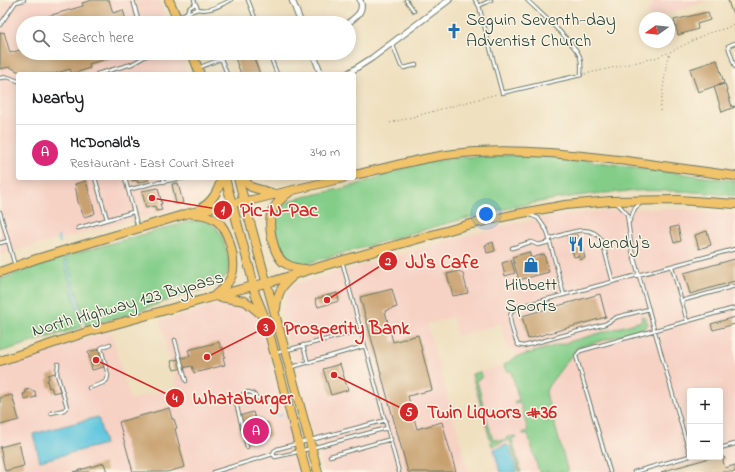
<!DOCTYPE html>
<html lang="en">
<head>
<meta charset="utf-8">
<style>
  body { margin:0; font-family:"Indie Flower",sans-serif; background:#f6f6f6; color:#202124 }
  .controls { position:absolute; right:12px; bottom:12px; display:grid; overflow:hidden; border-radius:4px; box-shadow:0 2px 10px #0003 }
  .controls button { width:36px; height:36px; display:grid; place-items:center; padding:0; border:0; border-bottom:1px solid #e0e0e0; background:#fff; color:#202124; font:20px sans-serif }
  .compass { position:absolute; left:639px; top:12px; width:36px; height:36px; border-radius:50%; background:#fff; box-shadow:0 2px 10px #0003; rotate:255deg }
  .you { position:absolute; left:486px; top:214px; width:14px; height:14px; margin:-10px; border:3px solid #fff; border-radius:50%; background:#1a73e8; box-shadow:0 0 0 6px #1a73e833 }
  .badge { display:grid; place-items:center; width:26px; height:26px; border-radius:50%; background:#db2777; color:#fff; font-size:13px; font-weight:700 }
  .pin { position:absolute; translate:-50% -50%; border:2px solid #fff; box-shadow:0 1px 4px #0006 }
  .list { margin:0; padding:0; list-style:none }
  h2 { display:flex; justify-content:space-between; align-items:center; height:52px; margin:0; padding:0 16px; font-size:17px }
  h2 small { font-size:13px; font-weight:400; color:#757577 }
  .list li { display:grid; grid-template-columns:26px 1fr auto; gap:12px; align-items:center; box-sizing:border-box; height:56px; padding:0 16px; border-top:1px solid #e0e0e0 }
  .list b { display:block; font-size:15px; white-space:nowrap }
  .list p { margin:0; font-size:13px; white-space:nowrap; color:#757577 }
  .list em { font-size:13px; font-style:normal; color:#757577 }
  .icon { flex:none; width:22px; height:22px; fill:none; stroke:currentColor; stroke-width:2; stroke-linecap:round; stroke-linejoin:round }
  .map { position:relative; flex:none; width:735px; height:472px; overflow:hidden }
  .search { position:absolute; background:#fff; box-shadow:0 2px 10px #0003; left:16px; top:16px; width:340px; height:44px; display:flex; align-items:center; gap:10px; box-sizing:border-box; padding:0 14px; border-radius:22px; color:#757577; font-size:15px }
  .panel { position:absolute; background:#fff; box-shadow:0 2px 10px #0003; left:16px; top:72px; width:340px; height:108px; border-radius:4px }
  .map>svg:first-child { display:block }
</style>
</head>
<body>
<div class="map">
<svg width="735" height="472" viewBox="0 0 735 472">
  <rect width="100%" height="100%" fill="#fcf5e5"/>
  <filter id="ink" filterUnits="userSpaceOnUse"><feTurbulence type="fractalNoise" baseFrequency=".025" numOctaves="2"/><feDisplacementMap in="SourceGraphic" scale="8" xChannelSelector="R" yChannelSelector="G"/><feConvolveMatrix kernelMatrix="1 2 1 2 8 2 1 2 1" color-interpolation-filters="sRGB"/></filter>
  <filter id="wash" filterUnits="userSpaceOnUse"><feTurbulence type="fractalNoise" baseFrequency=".012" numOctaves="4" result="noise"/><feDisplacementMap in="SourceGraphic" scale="16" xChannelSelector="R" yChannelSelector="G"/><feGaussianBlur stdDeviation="0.9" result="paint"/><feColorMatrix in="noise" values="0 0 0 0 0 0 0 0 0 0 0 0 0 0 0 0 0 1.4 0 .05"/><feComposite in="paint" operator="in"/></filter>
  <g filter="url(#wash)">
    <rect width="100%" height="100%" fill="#efe0c0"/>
    <path fill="#f6d2c5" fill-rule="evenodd" d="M8,0h151l9,23h-145v30h157l7,21h-169v104h197l-18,25 -197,52v-245z
      M656,0h52l-52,18h-7l-2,-7z
      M629,209h59l47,5v258h-167l-22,-81 31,-43 68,-20 -4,-11 1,4 -126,36 -3,-8 -5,1 -8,-27 -43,13 -5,-19 -25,7 42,148h-145l-43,-158 10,-29 215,-60 62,-11zM690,391h30v66h-30z
      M230,301l11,1 18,15 44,155h-303v-107l56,-18 55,-16 19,69 47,-13 -17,-66z
      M509,364l30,108h-42l-27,-98z"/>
    <path fill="#83cd89" stroke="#51855e" d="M519,155l64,5 152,21v15c-39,-5 -79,-7 -118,-4 -105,7 -207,43 -309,71h-10l-10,-5 -8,-9 -6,-24 3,-12 8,-9 10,-5 58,-13 64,-22 45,-7z
      M205,220l11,7 6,9 5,17 2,12 -3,11 -10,9 -15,5 -30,9 -40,15 -45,12 -19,-66h-3l18,67 -82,25v-73l80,-27 111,-31z
      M641,316l4,1 3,7 -3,4 -68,20 -28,37 -3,6 1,6 21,75h-29l-11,-38h-5v-2l5,-1 -8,-29 -6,1 1,-2 4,-1 -8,-29h-5l-2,-6 12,-8 126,-36z
      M480,372l2,5 -5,3 7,29 6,-1 -1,2 -4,2 8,28 5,-1 1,2 7,-2 1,-2 9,-1v1l-4,2 9,33h-2l-9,-32 -18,6 -20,-72z"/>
    <path fill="#62c7df" stroke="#40828a" d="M98,417l7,27 -65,17 -7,-27z
      M507,445l3,2 7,25h-17l-6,-23z"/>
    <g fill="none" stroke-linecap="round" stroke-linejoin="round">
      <path stroke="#62c7df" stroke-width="2" d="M58,237l2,5
        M66,261l16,60
        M259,333h3
        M278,416l4,-1"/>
    </g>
    <g id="blocks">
      <path fill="#c8a16f" d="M92,0h17l4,13 10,-3 4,13h-103l59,-17 -1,-3z
        M708,12l2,8 -13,4 1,5 -20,6 -4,-15z
        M4,32l6,21 13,-4v4h101v1l-35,10 1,4 -18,6 -2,-5 -16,5h-31l-13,-7 -10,2v-36z
        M233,53h19l8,21h-19z
        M717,60l7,23 -26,9 -8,-23z
        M725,84l7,23 3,-1v1l-13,5 -8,-25z
        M131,178h17l1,2 -11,3 -1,-3 -5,1z
        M86,181l9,32 -1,1 -10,3 -6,-15 -3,-18z
        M178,183l5,20 -7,1 -4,-20z
        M158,188l4,16h-2l2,6 -6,1 -1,-5 -9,2 -4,-17z
        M678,226l3,15 -7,2 -4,-15z
        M707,231l4,14 -12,4 -4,-14z
        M577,235l2,6 1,-1 5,18 -5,2 -1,-4 -5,1 -2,-9h-1l-3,-10z
        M493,242l2,9 -8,2 -2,-8z
        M529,252l2,6 13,-4 5,18 -30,8 -7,-23z
        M735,259v22l-45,13 -6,-21z
        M511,260l4,13 -10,3 -3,-13z
        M459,271l4,3 5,19 -15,3 -6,-22z
        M392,289l5,18 -12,4 8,31 25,-7 14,55 -24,6 9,33 25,-7 14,50h-48l-48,-175z
        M337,293l2,8 -21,6 -3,-8z
        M600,294l6,23 -78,22 -6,-23z
        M735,317v7l-22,6 -2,-6z
        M219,342l2,6 2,-1 2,10h-2l2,8 -31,8 -2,-7 -18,4 -3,-9 19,-5 -2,-6z
        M99,349l5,18 -12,3 -4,-18z
        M340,364l8,26 -17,5 -8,-26z
        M55,373l3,9h1l1,2 -2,1 2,6 -7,2 -2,-6 -2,1 -2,-8 2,-1 -1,-4z
        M31,389l1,2h3l1,6 -11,3 -2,-6 3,-1 -1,-3z
        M12,395l7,25 -19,5v-27z
        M169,408l3,11h2l3,9 -2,1 10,38 -18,5h-34l-14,-50z
        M253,412l4,13 10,-3 4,14 -24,7 -8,-27z
        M19,442l5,24 -19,5 -5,-24z
        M720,455l5,3 -2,3 2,7 10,-3v7h-74l52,-15h7z
        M104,463l3,9h-34z"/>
    </g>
  </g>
  <g filter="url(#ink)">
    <use href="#blocks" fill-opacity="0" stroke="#687665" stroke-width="1"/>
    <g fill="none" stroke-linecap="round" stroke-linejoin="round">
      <defs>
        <path id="service" d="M133,0l6,23
          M194,0l4,9c11,3 23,-4 33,-9
          M248,0l9,23
          M406,0l8,11
          M475,0l4,6 23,87 79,-18c0,-6 1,-12 -1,-18 -4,-13 -42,-46 -53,-57
          M479,6l12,-6
          M187,12l2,-4 6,-4
          M177,17c7,-4 14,-5 21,-8
          M0,25l16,-23 8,-2
          M392,43l9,23 3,2 12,-3
          M735,43l-7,3 7,21
          M219,53l8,21
          M269,53l8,21
          M198,68l23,-9
          M97,74l35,-10 14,-8 10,-3
          M0,78l8,-1 10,4
          M95,178l12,41
          M125,178l13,50
          M163,178l1,4
          M128,190l26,-7 30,-5
          M616,203l4,3 7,8 5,37 58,204
          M0,212l15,54
          M530,215l8,3 9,13 17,64
          M629,222l6,-14 6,-5
          M78,228l55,-16
          M549,239c17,-5 42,-18 53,2l11,41
          M0,243l8,-2
          M512,248l19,-6 7,3 12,-3
          M342,261l57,211
          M672,267l15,54
          M681,301l54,-15
          M649,309l-32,8 -12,7 -81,22 -6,-1c-3,-6 -10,-26 -7,-32 1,-4 4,-4 7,-6l217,-58
          M175,340l11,41
          M303,345l5,18
          M276,353l85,-23
          M292,367l73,-21
          M89,388l14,-5 4,-3 1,-5 -7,-27 9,-4
          M241,396c6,-6 11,-5 16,2
          M51,413l13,-3 3,-3 -10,-33 1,-10
          M247,447l-11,-44 3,-5 10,-2 16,4
          M720,448l15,-4
          M273,454l2,3 14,-3 98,-26
          M330,456l61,-17
          M214,472l59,-18 1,-3 3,-2 109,-29
          M610,472l-34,-116 4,-5 7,-2 148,-41
          M634,472l56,-16"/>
        <path id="minor" d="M292,0l9,23
          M348,23c8,-6 17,-12 12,-23
          M313,53l8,21
          M347,74l25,-16 77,-58"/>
        <path id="secondary" d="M732,0l3,9"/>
        <path id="primary" d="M169,0l10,23
          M192,53l8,21
          M354,175c41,-9 80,-21 122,-23 51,-3 100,3 151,9 36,5 72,10 108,15
          M225,178l26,96 4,20 10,24 41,154
          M238,178l80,294
          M242,178l9,9 21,6
          M291,191c-7,5 -16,12 -19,21 -5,12 1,41 11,50 7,5 15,7 23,7
          M201,208c12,-6 17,-18 21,-30
          M193,214c10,0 22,3 28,11 9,11 15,37 11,50 -3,8 -9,14 -16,19
          M0,272l36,-13 150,-45 36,-9 30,-5 91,-22
          M219,297l26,4 17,14
          M276,309c1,-13 4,-22 15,-31
          M0,361l87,-29 154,-43 33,-8 38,-12 155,-44 50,-11 48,-9 45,-4 69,-1 56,4"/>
      </defs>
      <use href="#service" stroke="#687665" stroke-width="4.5"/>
      <use href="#minor" stroke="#687665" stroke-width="7"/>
      <use href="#secondary" stroke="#687665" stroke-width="9"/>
      <use href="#primary" stroke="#687665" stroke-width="10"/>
      <path stroke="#687665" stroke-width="1" stroke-dasharray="1 3" stroke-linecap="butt" d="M585,74l70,-16 15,-6 38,-19 19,-5 8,-5
        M660,111l7,-51 3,-7
        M390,123l107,-29"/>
      <use href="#service" stroke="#fff" stroke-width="2.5"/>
      <use href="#minor" stroke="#fff" stroke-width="5"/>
      <use href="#secondary" stroke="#f9e7c3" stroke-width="7"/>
      <use href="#primary" stroke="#f1c36a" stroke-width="8"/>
    </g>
  </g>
  <defs>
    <symbol id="church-bare" viewBox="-9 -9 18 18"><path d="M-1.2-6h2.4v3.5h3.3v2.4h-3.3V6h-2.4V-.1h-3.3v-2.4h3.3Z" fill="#1f6fb2" stroke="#fcf5e5" stroke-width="2.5" paint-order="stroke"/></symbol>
    <symbol id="restaurant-bare" viewBox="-9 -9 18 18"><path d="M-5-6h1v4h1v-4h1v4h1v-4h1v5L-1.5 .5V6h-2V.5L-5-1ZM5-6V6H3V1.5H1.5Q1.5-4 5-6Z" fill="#1f6fb2" stroke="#fcf5e5" stroke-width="2.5" paint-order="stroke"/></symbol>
    <symbol id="shop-bare" viewBox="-9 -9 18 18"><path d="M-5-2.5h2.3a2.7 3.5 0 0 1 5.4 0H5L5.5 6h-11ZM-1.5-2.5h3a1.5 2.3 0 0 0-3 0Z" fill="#1f6fb2" stroke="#fcf5e5" stroke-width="2.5" paint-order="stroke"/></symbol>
  </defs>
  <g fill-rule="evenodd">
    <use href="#church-bare" x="443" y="20" width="22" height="22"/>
    <use href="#restaurant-bare" x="565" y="233" width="22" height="22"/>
    <use href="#shop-bare" x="520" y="254" width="22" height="22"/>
  </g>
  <g text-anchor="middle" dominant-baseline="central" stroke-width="3" stroke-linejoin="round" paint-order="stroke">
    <g font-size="18" fill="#1f3d34" stroke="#fcf5e5" text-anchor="start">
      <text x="466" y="21">Seguin Seventh-day<tspan x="466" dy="21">Adventist Church</tspan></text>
      <text x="588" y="244">Wendy's</text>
      <text x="531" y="286" text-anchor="middle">Hibbett<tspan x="531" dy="21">Sports</tspan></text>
    </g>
    <g font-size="18" fill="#1f3d34" stroke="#fcf5e5">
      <text transform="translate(128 305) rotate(-16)">North Highway 123 Bypass</text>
    </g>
  </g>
  <path fill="none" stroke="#d62828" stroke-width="1.5" d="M152 198L223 210M327 300L388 261M207 357L266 327M96 360L175 398M334 375L409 412"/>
  <g fill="#d62828" stroke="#fcf5e5" stroke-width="1.5">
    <circle cx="152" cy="198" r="4"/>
    <circle cx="327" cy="300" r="4"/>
    <circle cx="207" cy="357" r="4"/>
    <circle cx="96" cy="360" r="4"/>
    <circle cx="334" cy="375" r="4"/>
    <circle cx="223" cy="210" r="10"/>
    <circle cx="388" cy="261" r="10"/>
    <circle cx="266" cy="327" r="10"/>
    <circle cx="175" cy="398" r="10"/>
    <circle cx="409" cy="412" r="10"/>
  </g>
  <g font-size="12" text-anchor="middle" font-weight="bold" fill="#fff">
    <text x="223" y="214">1</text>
    <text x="388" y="265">2</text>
    <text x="266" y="331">3</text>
    <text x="175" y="402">4</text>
    <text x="409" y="416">5</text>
  </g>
  <g font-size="19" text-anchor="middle" font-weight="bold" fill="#d62828" stroke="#fcf5e5" stroke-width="3" stroke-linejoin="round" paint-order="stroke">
    <text x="279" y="216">Pic-N-Pac</text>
    <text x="442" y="268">JJ's Cafe</text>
    <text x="347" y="334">Prosperity Bank</text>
    <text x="243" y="404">Whataburger</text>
    <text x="492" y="418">Twin Liquors #36</text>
  </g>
</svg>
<div class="controls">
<button>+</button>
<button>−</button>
</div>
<svg class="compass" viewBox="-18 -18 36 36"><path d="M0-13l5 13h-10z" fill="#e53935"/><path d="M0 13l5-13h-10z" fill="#757577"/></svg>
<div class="you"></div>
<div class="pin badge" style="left:256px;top:431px">A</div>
<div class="search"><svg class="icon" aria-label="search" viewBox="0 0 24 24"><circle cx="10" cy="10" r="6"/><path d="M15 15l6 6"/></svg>Search here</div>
<section class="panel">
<h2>Nearby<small></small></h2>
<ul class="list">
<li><span class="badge">A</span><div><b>McDonald's</b><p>Restaurant · East Court Street</p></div><em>340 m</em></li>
</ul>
</section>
</div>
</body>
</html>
